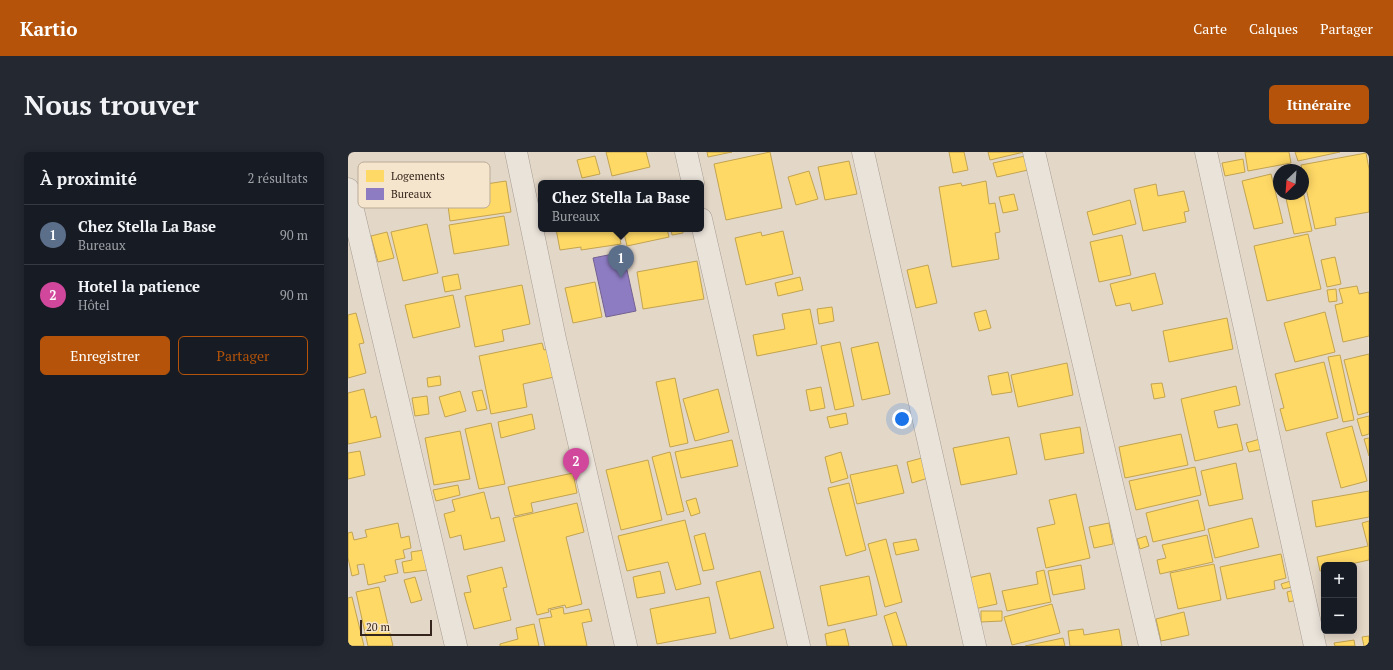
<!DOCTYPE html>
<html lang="fr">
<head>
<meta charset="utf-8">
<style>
  body { margin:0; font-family:"PT Serif",serif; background:#242831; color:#f1f3f6 }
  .controls { position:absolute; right:12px; bottom:12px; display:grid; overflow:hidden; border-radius:6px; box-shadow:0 2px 10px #0003 }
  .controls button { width:36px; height:36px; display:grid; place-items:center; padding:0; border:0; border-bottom:1px solid #363941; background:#171b24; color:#f1f3f6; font:20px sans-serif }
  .compass { position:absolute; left:925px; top:12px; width:36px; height:36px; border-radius:50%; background:#171b24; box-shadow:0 2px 10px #0003; rotate:205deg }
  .scale { position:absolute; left:12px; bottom:10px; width:72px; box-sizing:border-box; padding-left:4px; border:2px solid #34241b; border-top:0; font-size:11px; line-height:14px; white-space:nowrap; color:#34241b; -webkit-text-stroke:3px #f5e5cc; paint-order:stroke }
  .you { position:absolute; left:554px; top:267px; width:14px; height:14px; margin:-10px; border:3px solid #fff; border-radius:50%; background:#1a73e8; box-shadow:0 0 0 6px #1a73e833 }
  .badge { display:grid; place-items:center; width:26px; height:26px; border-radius:50%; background:#b45309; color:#fff; font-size:13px; font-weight:700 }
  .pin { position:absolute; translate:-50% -33px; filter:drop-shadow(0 1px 2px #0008) }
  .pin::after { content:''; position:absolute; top:21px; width:14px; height:12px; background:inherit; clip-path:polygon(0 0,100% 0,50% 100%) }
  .popup { position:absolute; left:190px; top:28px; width:166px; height:52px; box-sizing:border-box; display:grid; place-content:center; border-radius:6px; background:#171b24; filter:drop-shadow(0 1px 3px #0005); font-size:13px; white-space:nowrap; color:#9ea1a6 }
  .popup b { font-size:15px; color:#f1f3f6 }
  .popup::after { content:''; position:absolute; left:50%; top:100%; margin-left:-8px; border:8px solid transparent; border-top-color:#171b24 }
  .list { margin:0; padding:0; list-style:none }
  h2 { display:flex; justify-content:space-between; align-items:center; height:52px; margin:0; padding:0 16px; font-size:17px }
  h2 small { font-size:13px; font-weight:400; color:#9ea1a6 }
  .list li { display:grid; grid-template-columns:26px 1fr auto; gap:12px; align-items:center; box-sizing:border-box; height:60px; padding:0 16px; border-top:1px solid #363941 }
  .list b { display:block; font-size:15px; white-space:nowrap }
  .list p { margin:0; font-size:13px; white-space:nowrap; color:#9ea1a6 }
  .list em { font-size:13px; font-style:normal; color:#9ea1a6 }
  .actions { display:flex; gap:8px; padding:12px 16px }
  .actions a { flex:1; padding:9px 0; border:1px solid #b45309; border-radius:6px; text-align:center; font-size:14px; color:#b45309 }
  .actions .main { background:#b45309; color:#fff }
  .map { position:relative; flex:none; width:1021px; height:494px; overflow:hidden; border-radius:6px }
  header { display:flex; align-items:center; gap:24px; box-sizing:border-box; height:56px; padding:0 20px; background:#b45309; color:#fff }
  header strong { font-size:19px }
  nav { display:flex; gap:22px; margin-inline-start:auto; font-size:14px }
  .intro { display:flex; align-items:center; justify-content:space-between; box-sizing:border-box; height:96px; padding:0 24px }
  h1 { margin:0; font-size:28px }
  .button { padding:10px 18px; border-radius:6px; background:#b45309; color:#fff; font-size:14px; font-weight:700 }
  main { display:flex; gap:24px; padding:0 24px }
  aside { flex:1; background:#171b24; border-radius:6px; box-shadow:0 2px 10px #0003 }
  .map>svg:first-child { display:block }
</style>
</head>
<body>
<header>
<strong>Kartio</strong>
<nav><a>Carte</a><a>Calques</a><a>Partager</a></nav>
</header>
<div class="intro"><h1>Nous trouver</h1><a class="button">Itinéraire</a></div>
<main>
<aside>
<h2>À proximité<small>2 résultats</small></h2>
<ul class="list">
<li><span class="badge" style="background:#5c6f8a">1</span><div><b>Chez Stella La Base</b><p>Bureaux</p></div><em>90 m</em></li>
<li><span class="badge" style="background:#d1479c">2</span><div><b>Hotel la patience</b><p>Hôtel</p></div><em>90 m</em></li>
</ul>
<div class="actions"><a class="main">Enregistrer</a><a>Partager</a></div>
</aside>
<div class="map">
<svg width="1021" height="494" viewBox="0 0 1021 494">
  <rect width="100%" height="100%" fill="#e3d7c7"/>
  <path fill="#ffd966" stroke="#c2a350" d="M258,0h40l4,15 -38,9z
    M359,0h25l-24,5z
    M422,0l12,56 -56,12 -12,-56z
    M601,0h15l4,18 -15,3z
    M640,0h36l-34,8z
    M897,0h44l2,11 -43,8z
    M947,0h45l-42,9z
    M1018,1l3,16v43l-34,6 1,7 -21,4 -14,-64z
    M247,4l5,18 -18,4 -5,-18z
    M677,4l3,14 -31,7 -4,-14z
    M895,7l2,13 -20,4 -3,-13z
    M501,9l8,33 -32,6 -7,-33z
    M105,13l2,14 -12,3 -3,-15z
    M949,14l1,4h-18v-1z
    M461,19l9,28 -22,6 -8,-28z
    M923,22l12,49 -29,6 -12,-48z
    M158,29l5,31 -61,9 -4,-31z
    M638,29l3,23 6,-1 5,29 -5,1 4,26 -47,8 -13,-80 22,-4 1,3z
    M808,32l2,12 26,-5 5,20 -5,1 2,10 -43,9 -9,-42z
    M955,39l9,40 -18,3 -9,-40h18z
    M666,42l4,16 -15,3 -4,-16z
    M782,48l6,24 -43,11 -6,-23z
    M156,64l5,29 -55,9 -5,-29z
    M79,72l11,49 -35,8 -12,-49z
    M208,77h62l3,15 -40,6v-3l-21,3z
    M275,77h44l2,8 -42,9z
    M323,77h12v4l-11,2z
    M435,79l10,43 -47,11 -11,-47 26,-6 1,4z
    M39,80l7,26 -16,4 -7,-26z
    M960,82l13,55 -54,12 -13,-55z
    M774,83l9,40 -32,7 -9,-40z
    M987,105l6,27 -14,3 -6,-27z
    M349,109l7,38 -61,10 -6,-37z
    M580,113l9,38 -21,5 -9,-38z
    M807,121l8,31 -31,7 -2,-8 -14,3 -6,-22z
    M110,122l3,15 -16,3 -3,-15z
    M452,125l3,13 -25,6 -3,-13z
    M247,130l7,35 -29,6 -8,-35z
    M174,133l8,39 -28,6 2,11 -29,6 -10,-51z
    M1009,134l2,8 10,-2v44l-26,6 -8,-37 8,-2 -4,-14z
    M988,137l1,12 -8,1 -2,-12z
    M105,143l7,32 -47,11 -8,-33z
    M484,155l2,14 -15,3 -2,-15z
    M462,157l7,35 -60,12 -4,-21 32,-6 -3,-15z
    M638,158l5,18 -12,3 -5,-18z
    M977,160l10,40 -40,10 -11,-39z
    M8,161l8,30 -5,1 7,29 -18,5v-63z
    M879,166l6,31 -64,13 -6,-31z
    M492,190l14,64 -19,4 -14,-64z
    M530,190l12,52 -28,6 -11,-52z
    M194,191l2,7 5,-1 5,28 -31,7 4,23 -36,7 -12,-58z
    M1021,202v58l-11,3 -14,-55z
    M992,203l14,65 -11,2 -15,-65z
    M976,210l14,56 -52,13 -6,-22 4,-1 -9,-34z
    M719,211l6,32 -55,12 -7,-32z
    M660,220l4,20 -20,3 -4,-19z
    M92,224l1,9 -13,2 -1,-9z
    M327,226l13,65 -18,4 -14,-65z
    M814,231l3,14 -11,2 -3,-15z
    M888,234l4,19 -26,6 4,17 19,-4 6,26 -48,11 -14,-62z
    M473,235l4,21 -15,3 -4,-21z
    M16,237l7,29 5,-2 5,21 -33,7v-51z
    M370,237l11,43 -34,9 -12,-42z
    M134,238l5,19 -10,2 -5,-19z
    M112,239l6,20 -21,6 -6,-20z
    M79,244l2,18 -14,2 -3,-18z
    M498,261l2,11 -18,4 -3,-11z
    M184,262l3,15 -34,9 -3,-16z
    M1021,264v18l-7,2 -5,-17z
    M143,271l14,61 -26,5 -14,-60z
    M1004,274l15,55 -26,7 -15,-55z
    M732,275l4,26 -39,7 -5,-26z
    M112,279l10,48 -36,6 -9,-47z
    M833,282l7,31 -63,13 -6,-31z
    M661,285l8,37 -56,11 -8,-37z
    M1021,286v18l-5,-17z
    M912,287l3,10 -14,3 -3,-9z
    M384,288l6,26 -57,12 -6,-26z
    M12,299l5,24 -17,4v-26z
    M322,300l14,59 -17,4 -15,-58z
    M493,300l7,26 -17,5 -6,-26z
    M574,306l6,20 -16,5 -5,-21z
    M300,308l14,60 -41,10 -15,-60z
    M888,311l7,36 -34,7 -8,-35z
    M549,313l7,28 -47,11 -7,-29z
    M847,315l6,28 -65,15 -7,-29z
    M225,321l4,20 -46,10 2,9 -18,4 -7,-29z
    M501,331l17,67 -20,6 -18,-68z
    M110,333l2,10 -24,6 -3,-11z
    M1021,339v26l-53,10 -4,-26z
    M136,340l7,27 8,-2 6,24 -41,9 -3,-15 -11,3 -6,-24 11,-3 -3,-11z
    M728,342l14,64 -44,10 -9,-40 18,-4 -6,-24z
    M348,346l4,15 -9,3 -5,-15z
    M850,348l7,30 -52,12 -7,-29z
    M229,351l7,29 -18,5 16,67 -16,4 -1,-3 -17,4 1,3 -12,3 -24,-97z
    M904,366l7,29 -44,11 -7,-29z
    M337,368l16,64 -25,6 -8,-28 -41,9 -9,-35z
    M1021,369v39l-23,5h-22v5l-4,1 -3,-14 51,-11 -6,-23z
    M50,371l3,15 8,-2 2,12 -8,2 2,8 -10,2 3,13 -14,3 2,5 -18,4 -4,-21 -7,1 2,9 -7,2 -4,-18v-25l4,-1 2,8 13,-3 -2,-7z
    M761,371l4,21 -19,4 -5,-21z
    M357,381l9,36 -11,2 -9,-35z
    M859,383l6,27 -53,12 -3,-14 9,-2 -4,-13z
    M798,384l3,10 -9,3 -3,-10z
    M538,387l16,63 -17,5 -17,-63z
    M568,387l3,11 -23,5 -3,-12z
    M76,398l3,20 -23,3 -2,-11 10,-2 -1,-8z
    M933,402l5,24 -12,3 1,8 -48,10 -7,-32z
    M866,412l7,36 -43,9 -8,-36z
    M733,413l4,24 -32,6 -5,-24z
    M154,415l5,20 -4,1 8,32 -37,9 -10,-36 7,-1 -4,-16z
    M696,418l7,32 -44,9 -5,-20 36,-7 -2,-12z
    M312,419l5,22 -28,5 -4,-21z
    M412,419l14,57 -44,11 -14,-57z
    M642,421l7,31 -23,5 -6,-31z
    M521,424l8,39 -49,11 -8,-40z
    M67,425l7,23 -11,3 -7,-23z
    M946,428l2,6 -13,3 -2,-5z
    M31,435l14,59h-25l-12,-54z
    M946,438l3,10 -8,2 -2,-10z
    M4,445l12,49h-16v-48z
    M361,445l7,36 -59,11 -7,-35z
    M704,452l8,29 -48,12 -8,-28z
    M215,455l1,7 25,-5 3,12 -10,2 5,23h-42l-6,-27 13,-2 -2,-7z
    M633,459h21v10l-21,1z
    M548,460l11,34h-14l-9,-30z
    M836,460l5,23 -28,6 -5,-22z
    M186,472l5,22h-39v-2l18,-5 -2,-11z
    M497,477l4,17h-22l-2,-12z
    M735,477l1,6 35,-6 3,17h-52l-2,-15z
    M1021,484v10h-5l-2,-9z
    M715,486l2,8h-40z
    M1006,488l1,6h-20l-1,-3z"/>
  <path fill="#8e7cc3" stroke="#736291" d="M275,100l13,59 -30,6 -13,-59z"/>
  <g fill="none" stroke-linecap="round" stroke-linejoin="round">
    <defs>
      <path id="minor" d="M168,0l39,187 71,307
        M338,0l7,31
        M515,0l112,494
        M686,0l116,494
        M858,0l109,494
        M0,37l108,457
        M353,67l98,427"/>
    </defs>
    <use href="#minor" stroke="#a79c91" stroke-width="23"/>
    <use href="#minor" stroke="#eae3da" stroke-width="22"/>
  </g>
  <rect x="10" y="10" width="132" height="46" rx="6" fill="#f5e5cc" stroke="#bbab97" stroke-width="1"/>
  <rect x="18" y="18" width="18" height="12" fill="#ffd966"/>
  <rect x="18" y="36" width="18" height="12" fill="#8e7cc3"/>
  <g font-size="11" fill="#34241b">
    <text x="43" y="28">Logements</text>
    <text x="43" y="46">Bureaux</text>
  </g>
</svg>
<div class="controls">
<button>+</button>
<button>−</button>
</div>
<svg class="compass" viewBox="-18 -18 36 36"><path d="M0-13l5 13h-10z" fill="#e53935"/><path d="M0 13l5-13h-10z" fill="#9ea1a6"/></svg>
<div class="scale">20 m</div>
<div class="you"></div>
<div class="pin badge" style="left:273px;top:126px;background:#5c6f8a">1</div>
<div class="popup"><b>Chez Stella La Base</b>Bureaux</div>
<div class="pin badge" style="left:228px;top:329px;background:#d1479c">2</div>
</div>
</main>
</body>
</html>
